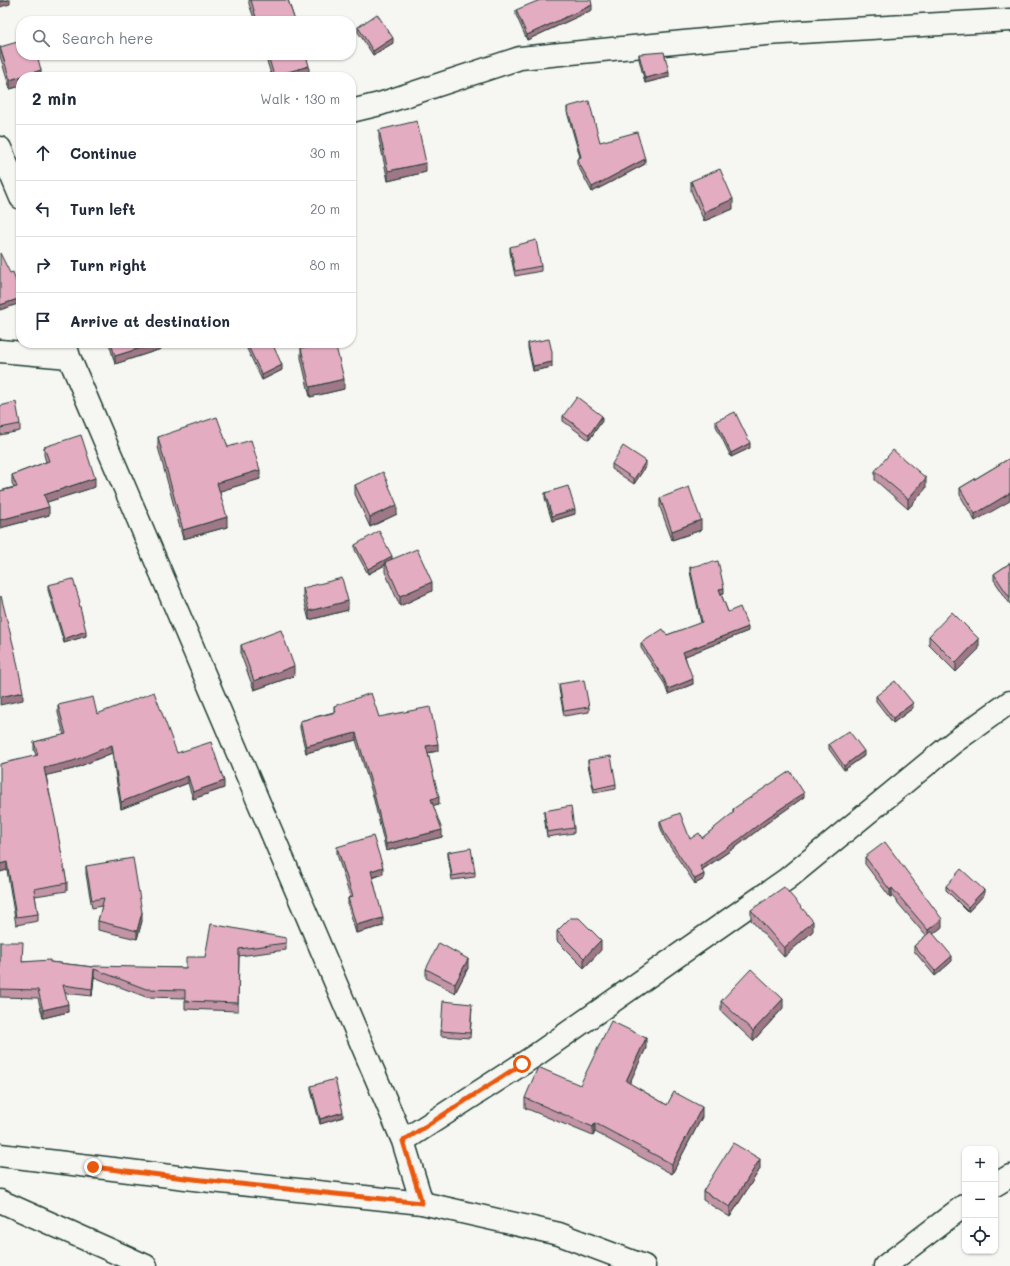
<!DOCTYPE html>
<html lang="en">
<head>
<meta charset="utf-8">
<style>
  body { margin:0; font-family:Mali,sans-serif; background:#f2f2f3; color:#1f2937 }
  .controls { position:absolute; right:12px; bottom:12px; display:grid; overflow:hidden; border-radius:8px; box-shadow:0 1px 3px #0004 }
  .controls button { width:36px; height:36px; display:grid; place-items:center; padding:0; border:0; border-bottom:1px solid #e0e1e3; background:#fff; color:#1f2937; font:20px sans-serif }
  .stop { position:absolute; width:12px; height:12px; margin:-9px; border:3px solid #ea580c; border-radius:50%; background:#fff }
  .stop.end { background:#ea580c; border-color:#fff; box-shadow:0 1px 4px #0008 }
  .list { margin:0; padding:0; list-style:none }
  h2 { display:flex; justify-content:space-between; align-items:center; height:52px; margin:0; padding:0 16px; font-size:17px }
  h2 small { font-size:13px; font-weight:400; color:#747a83 }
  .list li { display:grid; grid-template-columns:26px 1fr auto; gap:12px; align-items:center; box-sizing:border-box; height:56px; padding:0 16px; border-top:1px solid #e0e1e3 }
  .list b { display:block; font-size:15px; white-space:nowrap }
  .list em { font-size:13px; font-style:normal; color:#747a83 }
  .icon { flex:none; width:22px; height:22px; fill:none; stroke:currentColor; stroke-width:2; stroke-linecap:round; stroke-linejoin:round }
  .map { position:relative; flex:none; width:1010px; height:1266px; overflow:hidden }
  .search { position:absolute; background:#fff; box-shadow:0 1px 3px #0004; left:16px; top:16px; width:340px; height:44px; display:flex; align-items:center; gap:10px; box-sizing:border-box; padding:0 14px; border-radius:16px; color:#747a83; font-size:15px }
  .panel { position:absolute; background:#fff; box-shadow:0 1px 3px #0004; left:16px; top:72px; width:340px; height:276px; border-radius:16px }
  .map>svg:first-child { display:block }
</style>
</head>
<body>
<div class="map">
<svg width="1010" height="1266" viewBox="0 0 1010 1266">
  <rect width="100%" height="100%" fill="#f6f6f2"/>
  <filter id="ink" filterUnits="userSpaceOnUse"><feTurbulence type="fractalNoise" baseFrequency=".025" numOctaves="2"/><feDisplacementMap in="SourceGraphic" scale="8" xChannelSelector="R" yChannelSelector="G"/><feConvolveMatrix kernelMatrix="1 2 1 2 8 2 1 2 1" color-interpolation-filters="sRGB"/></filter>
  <g filter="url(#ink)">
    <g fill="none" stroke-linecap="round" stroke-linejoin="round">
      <defs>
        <path id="minor" d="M351,111l29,-7 140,-46 246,-24 244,-14
          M0,148l21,50
          M65,343l4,14 334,784
          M0,351l69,6
          M995,1185l15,-9
          M0,1201l146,65
          M422,1203l-19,-62 133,-86 251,-176 167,-137 56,-40
          M885,1266l80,-61"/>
        <path id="major" d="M0,1155l202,25 220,23 137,31 85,32"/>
      </defs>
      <use href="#minor" stroke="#1f3d34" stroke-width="25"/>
      <use href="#major" stroke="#1f3d34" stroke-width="25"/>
      <use href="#minor" stroke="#f6f6f2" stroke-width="22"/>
      <use href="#major" stroke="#f6f6f2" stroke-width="22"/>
    </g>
    <path fill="#c394a6" stroke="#1f3d34" d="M249,0h39l7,21h-40l-6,-17z
      M516,10h76l-65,30 -11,-25z
      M358,27l35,16 -20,12 -15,-23z
      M0,47l41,30h-20v9l-11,3 -10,-33z
      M639,54l30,23 -24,6 -6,-24z
      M265,55h41l3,19 -11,3h-26z
      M567,107l33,35 45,22 -53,28 -15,-28v-5l3,-2 -13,-45z
      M379,130l47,42 -38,9 -9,-42z
      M691,181l42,28 -29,12 -13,-30z
      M510,247l31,19v5l-26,5 -5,-24z
      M109,343h52v6l-46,15z
      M528,343l24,24 -19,4 -5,-23z
      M247,344l35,26 -20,10 -15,-31z
      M301,348l43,41 -34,8 -9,-39z
      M0,406l20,18v7l-20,4z
      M563,416l39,5 -13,19 -26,-19z
      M716,421l34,27 -19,9 -15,-31z
      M158,437l70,10 32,32 -40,12 7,36 -44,12 -25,-92z
      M44,447l51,40 -48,15 2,13 -49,13v-37l14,-4 -2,-4v-8l34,-13 -2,-7z
      M1010,458l-35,63 -15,-26v-7z
      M612,464l34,2 -12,18 -22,-15z
      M875,471l51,17 -18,21 -33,-29z
      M355,485l42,29 -27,13 -15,-33z
      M545,493l30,21 -23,7 -7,-23z
      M660,498l41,32 -29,10 -12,-33z
      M355,545l37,14 40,32 -32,15 -15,-34v-7l-17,9 -13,-24z
      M1010,563v41l-16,-24v-6z
      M690,567l34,26 -3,1 7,18 20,19 -63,25 8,28 -25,10 -4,-11 -23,-35v-5l26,-8 34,-12 -11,-51z
      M48,585l32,22 6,29 -22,7 -16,-53z
      M303,588l45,22 -39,10 -6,-23z
      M929,636l50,13 -23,23 -27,-27z
      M241,645l53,31 -40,14 -13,-35z
      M559,684l30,23v5l-25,4 -5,-27z
      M876,696l37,12 -20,15 -17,-22z
      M58,705l39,9 80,39 47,35 -31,11 -5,-16 -67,26 -9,-56 -39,16 -27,6 21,108v8l-32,5 3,18v7l-22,4 -9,-55 -7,2 36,-117 -2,-5v-8l30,-7 -6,-22z
      M334,706l45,11 59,34 -10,2 11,51 -6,1 9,32 -56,14 -13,-55 -17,-56 -50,13 -6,-25v-7l34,-9z
      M829,744l35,12 -20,14 -15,-21z
      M588,760l28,24v5l-22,4 -6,-28z
      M804,797l-37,26 -27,21 -38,26 2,9 -9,5 -30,-45 -5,-13v-5l30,18 12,-1 31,-24v-5z
      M544,811l30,17v5l-27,4 -3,-22z
      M337,847l46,27 -10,4 10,48 -27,7 -8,-27v-8l2,-1 -13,-43z
      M448,852l27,20v5l-23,3 -4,-24z
      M865,857l77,70 -9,7 19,27 -17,15 -21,-25v-5l12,-10 -34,-40 -2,1 -25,-33z
      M86,866l56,55 -5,18 -39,-9v-9l4,-15 -10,2 -6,-34z
      M946,886l38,9 -16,17 -22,-22z
      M751,910l62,21 -29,26 -33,-37z
      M557,931l44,19 -17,18 -27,-27z
      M286,938v12l-47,6 -1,55 -53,-2v-11l-39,-1 -52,-20 -2,19 -27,-3 3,19 -25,6 -5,-20 -38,-1v-55l22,20h28l43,5 93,1 19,-11z
      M468,968l-13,25 -29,-15v-9z
      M721,1001l62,7 -30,33 -32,-30z
      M472,1008l-2,30 -29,-2v-5z
      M646,1048l-17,35 38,22 35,12 -30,57 -77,-42 -2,4 -68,-28v-10l55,-13z
      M311,1086l32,31 -23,7 -9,-34z
      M760,1169l-30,48 -27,-17v-9z"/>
    <path fill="#9f7887" stroke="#1f3d34" d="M8,0h2v4l-10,3v-5z
      M592,5v5l-65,30v-5z
      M393,38v5l-20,12v-4z
      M309,66v8l-11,3h-24v-1z
      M41,70v7h-20v9l-11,3v-9z
      M669,72v5l-24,6v-5z
      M645,159v5l-53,28v-5z
      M426,163v9l-38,9v-10z
      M733,199v10l-29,12v-9z
      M21,298v5l-21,7v-5z
      M157,343h4v6l-46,15v-8z
      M552,362v5l-19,4v-5z
      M282,365v5l-20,10v-5z
      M344,379v10l-34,8v-10z
      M602,416v5l-13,19v-5z
      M750,443v5l-19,9v-4z
      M646,461v5l-12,18v-5z
      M260,470v9l-43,13v-9z
      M95,478v9l-51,16v-8z
      M926,478v10l-18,21v-10z
      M1010,493v8l-35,20v-7z
      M397,505v9l-27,13v-10z
      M49,507v8l-49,13v-8z
      M575,509v5l-23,7v-5z
      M227,517v10l-44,12v-9z
      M701,520v10l-29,10v-9z
      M392,556v4l-7,2v3l-17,9v-5z
      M432,582v9l-32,15v-10z
      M724,588v5l-5,1v-5z
      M348,601v9l-39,10v-9z
      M748,627v4l-65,26v-5z
      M86,631v5l-22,7v-4z
      M979,639v10l-23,23v-9z
      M294,666v10l-40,14v-9z
      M693,679v5l-25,10v-5z
      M23,692v8l-23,5v-8z
      M913,703v5l-20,15v-5z
      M356,733v7l-50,13v-7z
      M438,744v7l-12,2v-7z
      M112,745v8l-39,16 -29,7v-8z
      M864,751v5l-20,14v-4z
      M188,776v7l-67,26v-7z
      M224,781v7l-31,11v-7z
      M804,793v4l-37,26 -27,21 -40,27v-5l67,-48z
      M439,797v7l-8,2v-7z
      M442,830v7l-56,14v-7z
      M7,862v8l-7,2v-8z
      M383,867v7l-12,4v-7z
      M704,874v5l-9,5v-5z
      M892,888v8l-2,1v-7z
      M984,890v5l-16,17v-5z
      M142,912v9l-5,18v-8z
      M383,918v8l-27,7v-8z
      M942,919v8l-14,11v-8z
      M813,921v10l-29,26v-9z
      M601,940v10l-17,18v-10z
      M952,956v5l-17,15v-5z
      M468,959v9l-13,25v-9z
      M94,969v8l-2,19v-7z
      M783,999v9l-30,33v-10z
      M68,1004v8l-25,6v-8z
      M646,1038v10l-20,43v-10z
      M702,1107v10l-30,57v-10z
      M343,1112v5l-23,7v-5z
      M595,1123v9l-2,4v-9z
      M760,1159v10l-30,48v-10z"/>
    <path fill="#e3acc1" stroke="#1f3d34" d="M0,0h8l-8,2z
      M251,0h37l7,21h-38z
      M541,0h50l1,5 -65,30 -11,-25 19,-8z
      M377,14l16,24 -20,13 -15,-24z
      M21,41v14h16l4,15 -31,10 -10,-33z
      M664,52l5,20 -24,6 -6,-24z
      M268,55h38l3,11 -35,10z
      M589,101l11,41 37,-10 8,27 -53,28 -15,-28 4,-2 -14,-50z
      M417,121l9,42 -38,8 -9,-41z
      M720,169l13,30 -29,13 -13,-31z
      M536,240l5,26 -26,5 -5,-24z
      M0,253l10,20 3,-1 8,25v1l-21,7z
      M549,339l3,13v10l-19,4 -5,-23z
      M111,343h46l-42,13z
      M249,343h23l10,22 -20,10 -15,-31z
      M323,343h12l9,36 -34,8 -9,-39z
      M577,397l25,19 -13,19 -26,-19z
      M16,402l4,22 -20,4v-22z
      M735,412l15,31 -19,10 -15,-32z
      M217,417l11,30 23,-7 9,30 -43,13 10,34 -44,13 -25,-93z
      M81,435l14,43 -51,17 5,12 -49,13v-29l17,-4 -5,-12 37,-14 -5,-14z
      M623,446l23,15 -12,18 -22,-15z
      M893,450l33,28 -18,21 -33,-28z
      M1010,458v35l-35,21 -15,-26z
      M383,472l14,33 -27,12 -15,-32z
      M568,486l7,23 -23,7 -7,-23z
      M689,487l12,33 -29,11 -12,-33z
      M379,531l13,25 -24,13 -13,-24z
      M417,549l15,33 -32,14 -15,-34z
      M718,561l6,27 -5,1 9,23 12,-5 8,20 -65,25 10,27 -25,10 -4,-10 -23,-36 22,-14 4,6 35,-13 -12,-55z
      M1010,563v35l-16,-24z
      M342,578l6,23 -39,10 -6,-23z
      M73,579l7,23 -1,1 7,28 -22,8 -16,-54z
      M1,596l14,56 8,40 -23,5v-100z
      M952,612l27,27 -23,24 -27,-27z
      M281,630l13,36 -40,15 -13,-36z
      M584,680l5,27 -25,4 -5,-27z
      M895,681l18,22 -20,15 -17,-22z
      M154,692l23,61 34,-11 13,39 -31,11 -5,-16 -67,26 -9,-57 -39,16 -29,7 11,50 12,65 -33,6 4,25 -22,3 -9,-55 -7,2v-100l38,-9 -4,-13 32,-8 -8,-29 35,-8 4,17z
      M371,693l8,24 51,-10 8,37 -12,2 13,51 -8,2 11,31 -56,14 -13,-55 -17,-56 -50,13 -6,-25 36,-9 -2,-6z
      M849,731l15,20 -20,15 -15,-22z
      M611,756l5,28 -22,5 -6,-29z
      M790,771l14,22 -37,25 -27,21 -40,27 4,8 -9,5 -30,-45 -5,-13 20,-8 10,26 9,-6 3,5 32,-26 -1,-3z
      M571,806l3,22 -27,4 -3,-21z
      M373,836l10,31 -12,4 12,47 -27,7 -8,-27 5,-1 -16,-50z
      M885,842l57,77 -14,11 -36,-42 -2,2 -25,-33z
      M471,848l4,24 -23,4 -4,-24z
      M133,858l9,54 -5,19 -39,-10 6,-23 -12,2 -6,-34z
      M961,869l23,21 -16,17 -22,-21z
      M784,887l29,34 -29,27 -33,-38z
      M570,918h9l22,22 -17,18 -27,-27z
      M211,924l75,14v5l-47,6 -1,54 -53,-2v-11l-39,-1 -52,-20 -2,20 -29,-4 5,19 -25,6 -5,-20 -38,-1v-47h23l-1,20 28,-2v2l43,5 1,-1 92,2v-11h19z
      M931,931l21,25 -17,15 -21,-25z
      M439,943l29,16 -13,25 -29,-15z
      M751,969l32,30 -30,32 -32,-30z
      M443,1001l29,3 -2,29 -29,-2z
      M611,1021l35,17 -20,43 41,24 7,-13 28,15 -30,57 -77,-41 -2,4 -68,-29 13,-31 42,18z
      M335,1079l8,33 -23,7 -9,-33z
      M733,1143l27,16 -30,48 -27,-16z"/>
  </g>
  <g fill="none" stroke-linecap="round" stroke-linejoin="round" filter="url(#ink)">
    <path stroke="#ea580c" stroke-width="5" d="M93,1167l109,13 220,23 -19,-62 119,-77"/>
  </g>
</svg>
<div class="controls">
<button>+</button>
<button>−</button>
<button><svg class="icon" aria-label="locate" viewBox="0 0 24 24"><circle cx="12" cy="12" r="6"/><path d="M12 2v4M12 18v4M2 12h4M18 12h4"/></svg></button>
</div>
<div class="stop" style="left:522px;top:1064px"></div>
<div class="stop end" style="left:93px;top:1167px"></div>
<div class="search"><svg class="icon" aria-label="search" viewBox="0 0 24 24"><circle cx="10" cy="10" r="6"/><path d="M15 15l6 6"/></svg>Search here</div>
<section class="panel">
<h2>2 min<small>Walk · 130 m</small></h2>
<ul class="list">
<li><svg class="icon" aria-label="ahead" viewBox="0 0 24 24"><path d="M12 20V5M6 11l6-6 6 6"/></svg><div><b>Continue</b></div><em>30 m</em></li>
<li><svg class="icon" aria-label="left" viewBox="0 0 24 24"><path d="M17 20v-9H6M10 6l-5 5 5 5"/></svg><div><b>Turn left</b></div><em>20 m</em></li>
<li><svg class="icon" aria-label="right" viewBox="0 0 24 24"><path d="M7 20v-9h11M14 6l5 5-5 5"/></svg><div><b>Turn right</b></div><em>80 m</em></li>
<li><svg class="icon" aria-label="arrive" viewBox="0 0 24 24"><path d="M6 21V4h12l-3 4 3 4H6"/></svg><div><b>Arrive at destination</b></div></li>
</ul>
</section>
</div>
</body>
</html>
